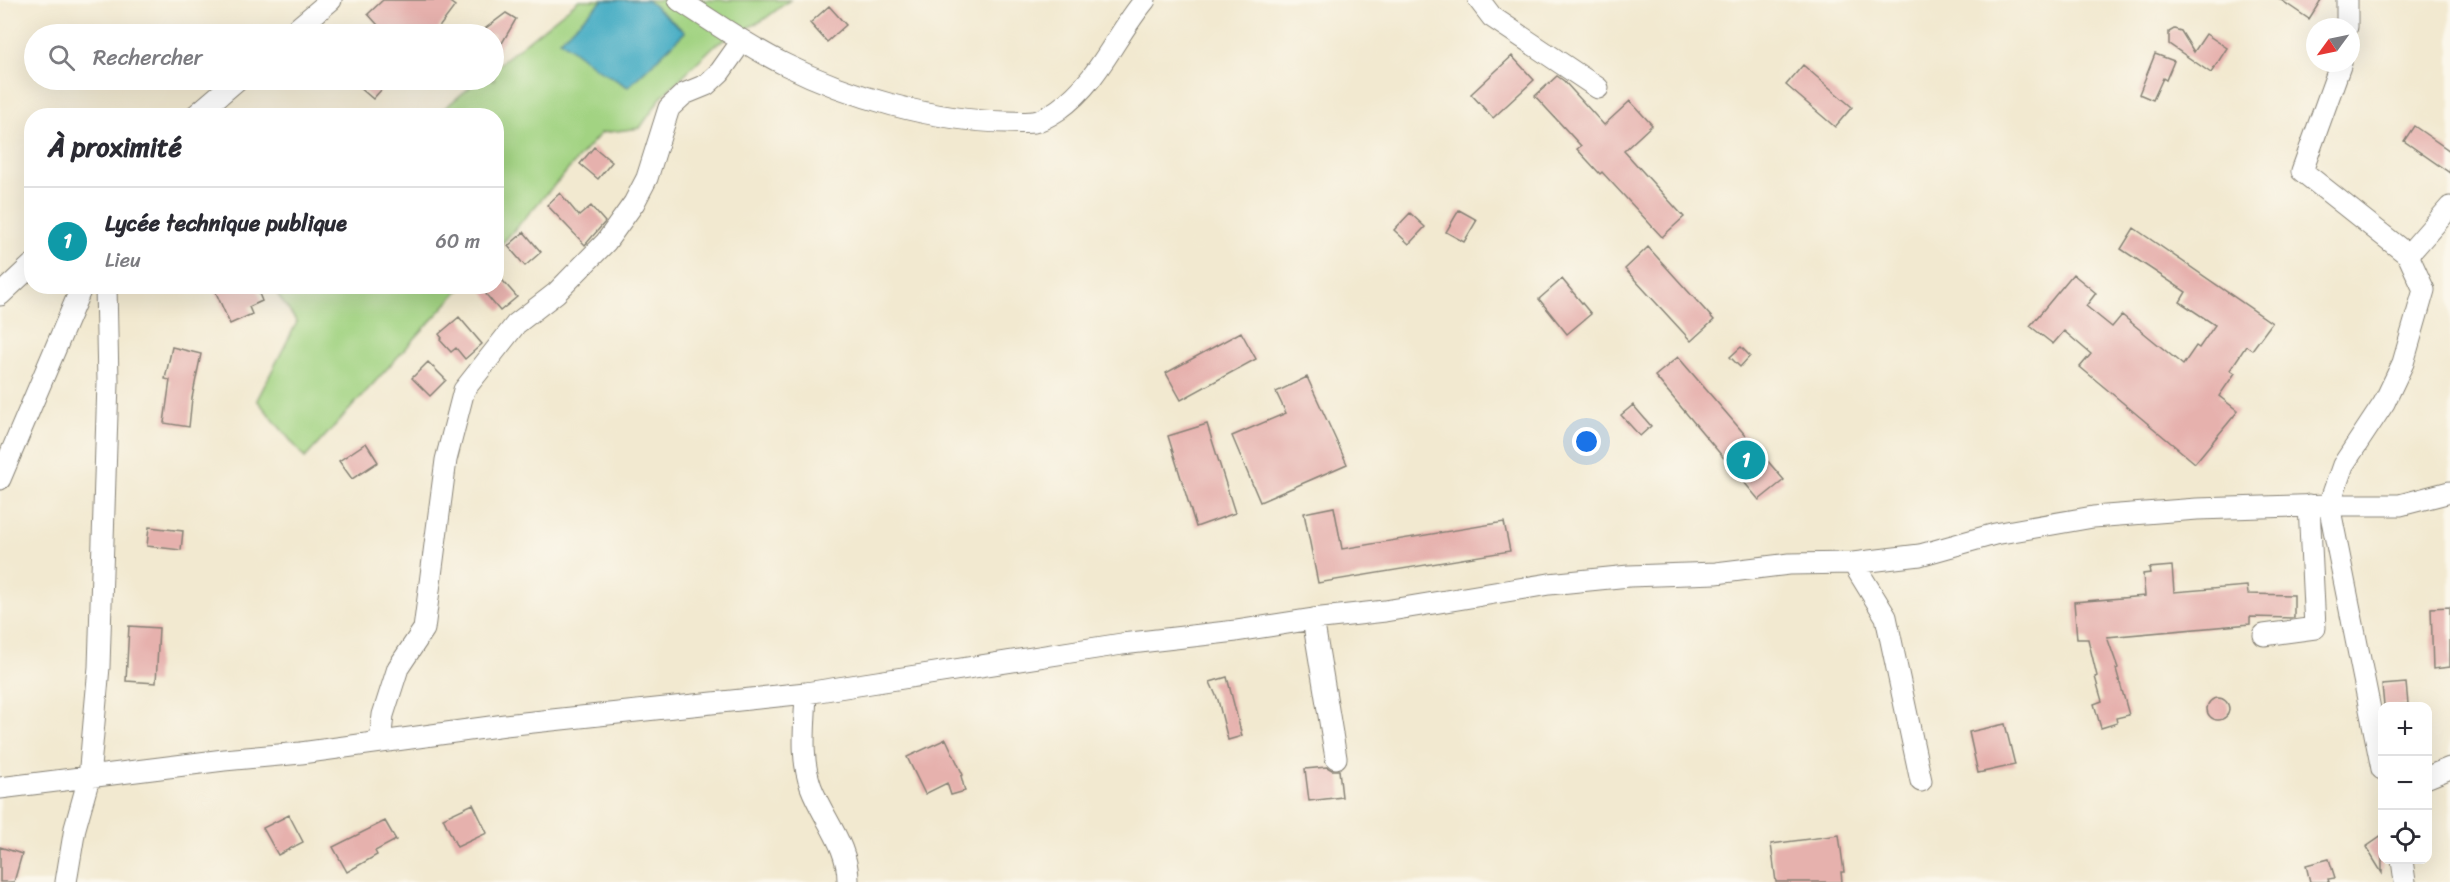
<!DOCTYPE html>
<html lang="fr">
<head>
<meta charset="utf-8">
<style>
  body { margin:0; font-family:Sriracha,sans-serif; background:#f2f2f3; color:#2b2b33 }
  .controls { position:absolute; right:18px; bottom:18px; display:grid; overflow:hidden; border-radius:12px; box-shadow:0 6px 24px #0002 }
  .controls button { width:54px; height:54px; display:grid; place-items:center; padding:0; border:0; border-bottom:2px solid #e1e1e2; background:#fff; color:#2b2b33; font:30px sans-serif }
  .compass { position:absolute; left:2306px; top:18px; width:54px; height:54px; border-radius:50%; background:#fff; box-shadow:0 6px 24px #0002; rotate:237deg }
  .you { position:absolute; left:1587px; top:442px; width:21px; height:21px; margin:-15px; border:4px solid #fff; border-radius:50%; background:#1a73e8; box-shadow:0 0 0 9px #1a73e833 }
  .badge { display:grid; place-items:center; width:39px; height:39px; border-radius:50%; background:#0f766e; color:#fff; font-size:20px; font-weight:700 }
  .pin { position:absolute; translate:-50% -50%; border:3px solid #fff; box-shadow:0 2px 6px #0006 }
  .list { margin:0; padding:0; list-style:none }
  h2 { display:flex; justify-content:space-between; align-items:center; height:78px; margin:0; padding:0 24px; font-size:26px }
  h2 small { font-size:20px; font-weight:400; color:#7c7c81 }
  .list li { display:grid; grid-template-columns:39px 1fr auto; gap:18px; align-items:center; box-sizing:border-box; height:108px; padding:0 24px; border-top:2px solid #e1e1e2 }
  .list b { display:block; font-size:22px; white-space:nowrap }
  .list p { margin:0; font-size:20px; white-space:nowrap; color:#7c7c81 }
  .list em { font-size:20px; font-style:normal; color:#7c7c81 }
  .icon { flex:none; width:33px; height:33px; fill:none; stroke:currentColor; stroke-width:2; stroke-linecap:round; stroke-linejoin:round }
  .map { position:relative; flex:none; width:2450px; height:882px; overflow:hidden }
  .search { position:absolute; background:#fff; box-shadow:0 6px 24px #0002; left:24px; top:24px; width:480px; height:66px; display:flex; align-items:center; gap:15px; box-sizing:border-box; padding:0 21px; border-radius:33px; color:#7c7c81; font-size:22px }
  .panel { position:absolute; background:#fff; box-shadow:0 6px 24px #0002; left:24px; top:108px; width:480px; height:186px; border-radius:24px }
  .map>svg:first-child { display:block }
</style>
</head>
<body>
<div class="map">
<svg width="2450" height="882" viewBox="0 0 2450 882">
  <rect width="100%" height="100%" fill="#fbf7ec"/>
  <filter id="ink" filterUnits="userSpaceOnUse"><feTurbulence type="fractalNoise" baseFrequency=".0167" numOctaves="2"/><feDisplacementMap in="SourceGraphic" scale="12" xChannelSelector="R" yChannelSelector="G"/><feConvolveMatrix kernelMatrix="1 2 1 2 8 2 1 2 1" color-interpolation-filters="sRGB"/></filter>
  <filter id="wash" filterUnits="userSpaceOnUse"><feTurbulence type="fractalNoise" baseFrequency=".008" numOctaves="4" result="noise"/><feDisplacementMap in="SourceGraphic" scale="24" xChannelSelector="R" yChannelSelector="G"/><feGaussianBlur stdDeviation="1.35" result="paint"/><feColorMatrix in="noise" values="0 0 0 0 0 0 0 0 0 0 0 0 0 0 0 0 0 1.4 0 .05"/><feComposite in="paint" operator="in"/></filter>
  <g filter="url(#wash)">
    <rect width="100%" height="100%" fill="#f2e9d0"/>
    <path fill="#a2d382" stroke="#5f784f" stroke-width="1.5" d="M579,0h211l-27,20 -48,25 -53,51 -22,32 -39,5 -104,116 -1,-133h-61l44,-36h15v-12z
      M272,287h190l-157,171 -48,-58 40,-78z"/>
    <path fill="#43abc3" stroke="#306470" stroke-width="1.5" d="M603,0h44l38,32 -57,55 -32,-19 -36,-28z"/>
    <g id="blocks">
      <path fill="#e6b1ad" d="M383,0h64l8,6 -21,28h-33l-7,-7 -8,7 -18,-20z
        M2281,0h40l-12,19z
        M829,6l17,19 -19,17 -17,-19z
        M506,13l10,6 -22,38v-23h-16z
        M2174,29l7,2 13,21 12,-18 21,14 -16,25 -42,-29v-12z
        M2155,54l19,7 -8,19 -3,-2 -10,22 -14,-6z
        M1512,56l22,24 -41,38 -22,-24z
        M1803,65l49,42 -17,20 -49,-42z
        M1557,76l7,5 40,44 26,-24 22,24 -28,26 60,66 -22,20 -60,-65 -2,2 -23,-25 4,-3 -46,-50z
        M351,80h39l-17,19z
        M2414,126l36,25v22l-46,-32z
        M594,147l18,15 -14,17 -18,-15z
        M560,193l19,23 12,-10 14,16 -20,23 -38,-40z
        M1459,210l18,10 -13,22 -18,-10z
        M1410,213l15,14 -16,17 -15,-14z
        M2134,228l138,95 -20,27 -6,-4 -16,24 5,3 -16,23 19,15 -43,52 -115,-96 11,-13 -27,-23 -11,13 -23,-18 43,-52 23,19 -10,13 26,21 10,-12 61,50 13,-19 3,2 16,-23 -35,-23 6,-10 -65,-43z
        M524,232l17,20 -16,14 -17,-20z
        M1648,247l66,73 -23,21 -66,-72z
        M496,273l21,24 -17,14 -21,-25h17z
        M1562,279l29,35 -24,20 -28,-35z
        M213,286h43l6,15 -13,6 3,7 -22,10z
        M459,317l23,27 -17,15 -9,-11 -5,4 -11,-12 2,-2 -3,-4z
        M1241,332l15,27 -75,41 -15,-27z
        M172,347l29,7 -9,44 -3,29 -25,-4 6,-43 -5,-1z
        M1741,347l9,9 -10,11 -10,-10z
        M1678,357l106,123 -25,20 -104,-124z
        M428,362l18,18 -16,16 -18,-18z
        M1307,377l40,87 -87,38 -28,-66 54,-23 -10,-21z
        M1633,405l18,21 -11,10 -19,-21z
        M1207,424l28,89 -39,14 -28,-91z
        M366,443l12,19 -26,17 -13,-18z
        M1334,507l8,42 162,-27 6,29 -192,32 -14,-70z
        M149,527l34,4 -2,19 -34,-4z
        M2172,566l2,26 73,-6 1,8 46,1v23l-44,-1v7l-143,13 11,31 -2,1 13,46 -13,3 1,5 -16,5 -7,-24 8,-3 -7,-24 2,-1 -9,-37h-11l-3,-37 71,-6 -2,-22 7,-1 -1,-5z
        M2450,607v60l-17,2 -2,-61z
        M129,626l30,2 -3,55 -30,-2z
        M1227,677l15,59 -14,4 -10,-40 -8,-18z
        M2406,683l2,21 -24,2 -2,-21z
        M2207 709a11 11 0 1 1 22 0a11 11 0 1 1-22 0Z
        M2005,724l10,41 -37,8 -9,-41z
        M946,739l17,36 -2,1 4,15 -14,4 -4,-12 -22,11 -18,-37z
        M1327,767l5,3h7l3,27 -33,4 -4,-32z
        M473,804l14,29 -30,14 -14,-29z
        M289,815l14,27 -25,13 -15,-27z
        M385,821l11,19 -21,11 2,4 -30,17 -14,-25z
        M1839,835l5,37h-3l1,10h-66l-5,-38z
        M2382,836v37l-16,-26z
        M0,847l22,7 -8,28h-14z
        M2329,859l6,19 -7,1 1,3h-19l-4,-17z"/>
    </g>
  </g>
  <g filter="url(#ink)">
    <use href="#blocks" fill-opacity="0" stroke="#878276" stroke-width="1.5"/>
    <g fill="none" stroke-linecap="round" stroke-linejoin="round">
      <defs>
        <path id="minor" d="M679,0c35,22 68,46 105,64 66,33 149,57 223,58 8,0 19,1 27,0 7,-1 18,-8 24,-12 42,-30 56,-73 87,-110
          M1479,0l13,17 106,71
          M2347,27v-27
          M291,34l40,-34
          M2341,63l-39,108 106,84 42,-48
          M195,116l42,-36
          M0,295l32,-30
          M0,479l82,-193
          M1853,563l33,54 35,164
          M1313,619l23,139
          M2264,635l51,-7 -6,-123
          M806,693c-1,31 -6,64 5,94 12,32 38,59 37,95
          M380,742l3,-27 15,-47 26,-39 22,-169 18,-70 52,-66 40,-31 50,-51 28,-39 13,-25 22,-70 15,-14 22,-9 14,-13 22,-31
          M2382,769l-53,-264 14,-40 41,-62 19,-40 21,-73 -16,-35
          M2428,777l22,-9
          M0,788l224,-28 77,-7 204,-28 301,-32 316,-49 114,-13 77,-12 72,-8 164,-27 80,-8 87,-3 73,-9 64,-1 67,-8 75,-21 98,-17 104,-8 132,-4h71l50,-13
          M2402,860l3,22
          M66,882l9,-54 14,-50 10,-111 9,-285 -2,-96"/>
      </defs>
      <use href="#minor" stroke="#878276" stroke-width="23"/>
      <use href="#minor" stroke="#fff" stroke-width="21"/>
    </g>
  </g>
</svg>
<div class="controls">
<button>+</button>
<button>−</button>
<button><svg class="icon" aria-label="locate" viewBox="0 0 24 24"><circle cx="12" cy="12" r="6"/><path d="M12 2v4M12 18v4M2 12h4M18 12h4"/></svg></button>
</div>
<svg class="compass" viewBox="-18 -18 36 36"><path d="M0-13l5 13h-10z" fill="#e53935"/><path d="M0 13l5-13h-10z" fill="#7c7c81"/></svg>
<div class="you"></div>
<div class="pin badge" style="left:1746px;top:460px;background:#0f9aa8">1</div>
<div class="search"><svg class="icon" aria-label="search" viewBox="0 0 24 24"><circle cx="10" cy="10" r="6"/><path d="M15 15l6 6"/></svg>Rechercher</div>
<section class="panel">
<h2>À proximité<small></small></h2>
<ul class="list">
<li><span class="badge" style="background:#0f9aa8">1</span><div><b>Lycée technique publique</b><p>Lieu</p></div><em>60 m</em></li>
</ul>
</section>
</div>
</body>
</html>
